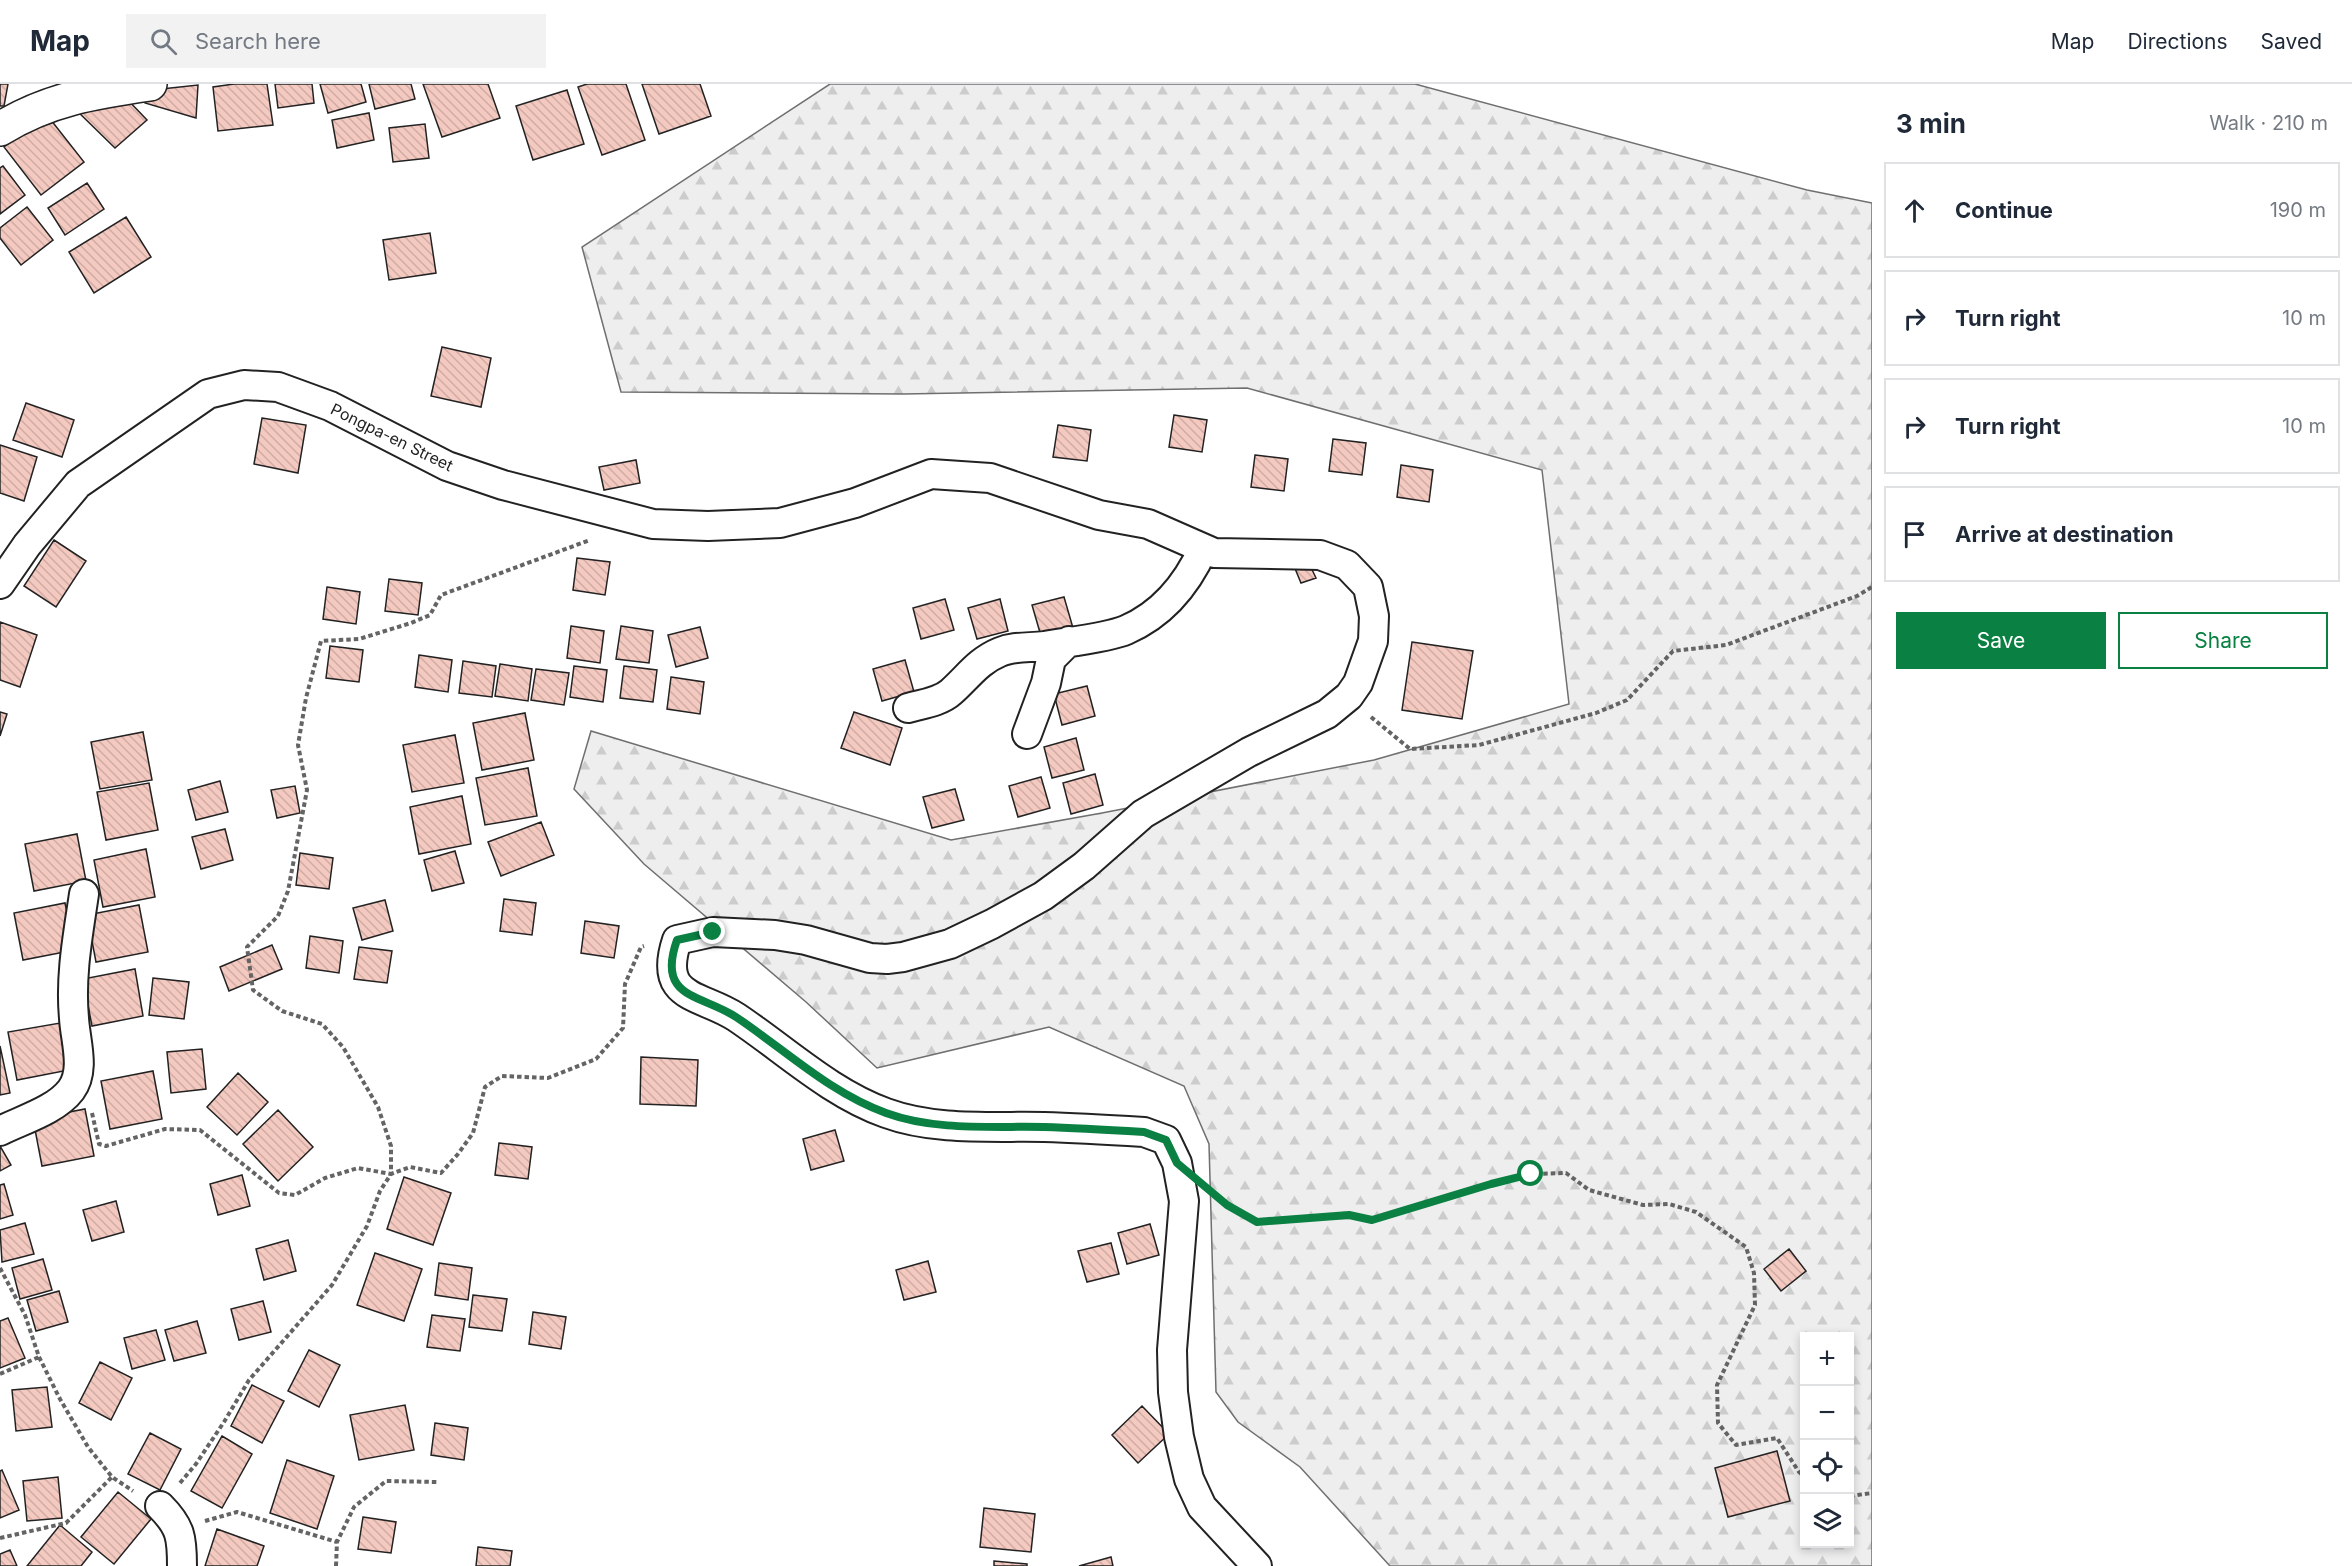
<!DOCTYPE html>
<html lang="en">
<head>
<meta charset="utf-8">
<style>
  body { margin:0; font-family:Inter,sans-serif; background:#f2f2f3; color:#1f2937 }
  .controls { position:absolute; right:18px; bottom:18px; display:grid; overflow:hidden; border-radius:0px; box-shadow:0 3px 9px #0003 }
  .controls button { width:54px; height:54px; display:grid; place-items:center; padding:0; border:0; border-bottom:2px solid #e0e1e3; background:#fff; color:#1f2937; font:30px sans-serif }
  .stop { position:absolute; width:18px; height:18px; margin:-14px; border:4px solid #0b8043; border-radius:50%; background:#fff }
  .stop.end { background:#0b8043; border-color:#fff; box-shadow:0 2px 6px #0008 }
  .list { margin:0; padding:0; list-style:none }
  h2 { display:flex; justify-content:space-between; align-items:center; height:78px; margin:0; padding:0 24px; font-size:26px }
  h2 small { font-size:20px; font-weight:400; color:#747a83 }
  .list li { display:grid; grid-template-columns:39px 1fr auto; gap:18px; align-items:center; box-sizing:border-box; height:96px; margin:0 12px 12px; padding:0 12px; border:2px solid #e0e1e3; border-radius:0px }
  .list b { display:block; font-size:22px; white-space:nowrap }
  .list em { font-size:20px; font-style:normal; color:#747a83 }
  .actions { display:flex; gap:12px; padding:18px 24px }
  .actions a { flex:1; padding:14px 0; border:2px solid #0b8043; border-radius:0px; text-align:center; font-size:21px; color:#0b8043 }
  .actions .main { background:#0b8043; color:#fff }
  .icon { flex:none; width:33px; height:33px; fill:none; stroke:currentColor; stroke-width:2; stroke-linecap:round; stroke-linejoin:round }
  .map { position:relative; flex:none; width:1872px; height:1482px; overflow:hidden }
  header { display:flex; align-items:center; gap:36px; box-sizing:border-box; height:84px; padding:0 30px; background:#fff; border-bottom:2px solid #e0e1e3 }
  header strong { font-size:28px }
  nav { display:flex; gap:33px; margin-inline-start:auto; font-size:21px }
  .search { width:420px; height:54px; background:#f2f2f3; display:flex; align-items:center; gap:15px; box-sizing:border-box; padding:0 21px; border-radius:0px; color:#747a83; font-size:22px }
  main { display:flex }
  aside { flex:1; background:#fff }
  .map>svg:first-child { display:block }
</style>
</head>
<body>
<header>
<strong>Map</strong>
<div class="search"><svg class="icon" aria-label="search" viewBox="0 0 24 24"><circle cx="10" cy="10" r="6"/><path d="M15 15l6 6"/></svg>Search here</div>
<nav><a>Map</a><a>Directions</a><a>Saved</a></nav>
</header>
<main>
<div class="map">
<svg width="1872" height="1482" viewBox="0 0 1872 1482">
  <defs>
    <pattern id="forest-firs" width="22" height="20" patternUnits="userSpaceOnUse" patternTransform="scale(1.5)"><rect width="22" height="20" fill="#eee"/><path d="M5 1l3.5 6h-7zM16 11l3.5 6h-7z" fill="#ccc"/></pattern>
    <pattern id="building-back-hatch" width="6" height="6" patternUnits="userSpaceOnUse" patternTransform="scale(1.5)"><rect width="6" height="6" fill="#f3c9c0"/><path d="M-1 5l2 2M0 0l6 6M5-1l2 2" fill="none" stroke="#d0aca5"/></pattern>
  </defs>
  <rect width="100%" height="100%" fill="#fff"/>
  <path fill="url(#forest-firs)" stroke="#6f6f6f" stroke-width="1.5" fill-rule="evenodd" d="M830,0h585l392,106 65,13v1363h-482l-90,-99 -62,-45 -22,-30 -7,-248 -25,-58 -135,-59 -172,41 -71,-66 -162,-138 -70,-75 17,-58 360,109 151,-27 272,-53 195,-56 -27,-234 -295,-82 -344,6 -282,-2 -39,-145zM1804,1252h46v208h-46z"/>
  <path fill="url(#building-back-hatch)" stroke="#222" stroke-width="1.5" d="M0,0h8l-4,22h-4z
    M234,0h33l6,41 -55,6 -5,-44z
    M275,0h37l2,19 -36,5z
    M320,0h41l5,18 -38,11z
    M369,0h42l4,15 -40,10z
    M423,0h65l12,34 -58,19z
    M587,0h39l19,56 -43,15 -24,-68z
    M642,0h58l11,32 -52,18z
    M198,1l-2,33 -51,-15 -2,-12z
    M567,6l17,54 -51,16 -17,-54z
    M125,13l22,23 -32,28 -41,-40z
    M369,29l5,27 -37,8 -5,-28z
    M47,31l37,47 -43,33 -37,-48z
    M425,40l4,34 -36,4 -4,-34z
    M3,82l22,29 -25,19v-46z
    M87,99l17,26 -39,26 -17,-27z
    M27,123l26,33 -32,25 -21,-27v-10z
    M126,133l25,40 -57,36 -25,-41z
    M430,149l6,40 -47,7 -6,-40z
    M442,263l49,11 -10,49 -50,-11z
    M26,319l48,17 -12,37 -49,-17z
    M1174,331l33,5 -5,32 -33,-5z
    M262,334l44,7 -8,48 -44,-9z
    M1058,341l33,5 -4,31 -34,-4z
    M1333,355l33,4 -4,32 -33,-4z
    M0,361l37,12 -13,44 -24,-8z
    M1255,371l33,4 -4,32 -33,-4z
    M636,376l4,23 -36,7 -5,-23z
    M1401,381l32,5 -4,32 -32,-5z
    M54,456l32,21 -30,46 -32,-21z
    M577,474l33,4 -5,33 -32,-5z
    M1307,475l9,19 -15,5 -7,-17z
    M389,495l33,4 -4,32 -33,-4z
    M327,503l33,5 -4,32 -33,-5z
    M1064,513l9,31 -32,8 -9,-31z
    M945,515l9,31 -33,9 -8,-31z
    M1000,515l8,32 -31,8 -9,-31z
    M0,538l37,13 -17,52 -20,-7z
    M571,542l33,5 -4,32 -33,-5z
    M621,542l32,5 -4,32 -33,-4z
    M700,543l8,31 -32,9 -8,-32z
    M1412,558l61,9 -11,68 -60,-9z
    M330,562l33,4 -4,32 -33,-4z
    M419,571l33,5 -4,32 -33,-5z
    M905,576l9,32 -32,9 -9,-32z
    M463,577l33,5 -4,31 -33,-4z
    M500,580l32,5 -4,32 -33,-5z
    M574,582l33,4 -4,32 -33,-5z
    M624,582l33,4 -4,32 -33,-4z
    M536,585l33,4 -5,32 -33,-5z
    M671,593l33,5 -4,32 -33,-5z
    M1087,602l8,30 -33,9 -8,-31z
    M0,628l7,2 -7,22z
    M854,628l48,16 -12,37 -49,-17z
    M525,629l9,47 -52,10 -9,-47z
    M143,648l9,48 -52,9 -9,-47z
    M455,651l9,48 -52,9 -9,-47z
    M1076,654l8,32 -32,8 -8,-31z
    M528,684l9,48 -52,9 -9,-47z
    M1095,690l8,31 -32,9 -8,-31z
    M1041,693l9,31 -32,9 -9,-31z
    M220,697l8,31 -32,8 -8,-30z
    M149,699l9,47 -52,10 -9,-48z
    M295,702l5,27 -23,5 -6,-28z
    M955,705l9,31 -32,8 -9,-31z
    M462,712l9,48 -52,10 -9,-47z
    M541,738l13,33 -53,21 -13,-34z
    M225,745l8,31 -32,9 -9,-32z
    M77,750l9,47 -52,10 -9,-47z
    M146,765l9,48 -52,10 -9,-47z
    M455,767l9,32 -32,8 -8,-31z
    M300,769l33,5 -4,31 -33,-4z
    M504,815l32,4 -4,32 -32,-4z
    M385,816l8,31 -31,9 -9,-32z
    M65,819l10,47 -52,10 -9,-47z
    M139,821l9,47 -52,10 -9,-47z
    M585,837l34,5 -5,32 -33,-5z
    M310,852l33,5 -4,32 -33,-5z
    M272,861l10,24 -53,22 -9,-24z
    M359,863l33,4 -5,32 -33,-4z
    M135,885l8,47 -51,10 -9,-47z
    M153,894l36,4 -5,37 -35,-4z
    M60,939l9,47 -52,10 -9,-48z
    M0,962l10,47 -10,2z
    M202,965l4,40 -35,4 -4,-41z
    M641,973l57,3 -2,46 -56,-2z
    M153,987l9,48 -52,10 -9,-48z
    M238,989l30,29 -31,33 -30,-28z
    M85,1025l9,47 -52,10 -9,-47z
    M278,1026l35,37 -35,34 -35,-37z
    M835,1046l9,31 -33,9 -8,-31z
    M499,1059l33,4 -4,32 -33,-4z
    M0,1062l11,19 -11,6z
    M242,1091l8,31 -32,9 -8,-31z
    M404,1093l47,16 -18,52 -46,-16z
    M4,1100l9,31 -13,4v-34z
    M116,1117l8,31 -32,9 -9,-31z
    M25,1139l9,31 -32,8 -2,-32z
    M1150,1140l9,31 -32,9 -9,-31z
    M288,1156l8,31 -32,9 -8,-31z
    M1111,1159l8,31 -32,8 -9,-31z
    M1789,1165l17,22 -25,20 -17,-22z
    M375,1169l47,16 -18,52 -47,-16z
    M43,1175l9,31 -32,9 -8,-31z
    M928,1177l8,31 -32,8 -8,-30z
    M439,1179l33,5 -4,32 -33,-5z
    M59,1207l9,31 -32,9 -9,-31z
    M473,1211l34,4 -5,32 -33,-4z
    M263,1217l8,31 -32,8 -8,-31z
    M533,1228l33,5 -5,32 -32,-5z
    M432,1231l33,4 -5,32 -33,-4z
    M8,1234l17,40 -25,10v-47z
    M197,1237l9,32 -32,8 -9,-31z
    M156,1246l9,30 -33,9 -8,-31z
    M309,1266l31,15 -21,42 -31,-16z
    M100,1278l32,16 -21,42 -32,-17z
    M252,1301l32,16 -22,42 -31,-17z
    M47,1303l5,40 -36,4 -4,-41z
    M405,1321l9,45 -55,10 -9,-45z
    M1142,1322l27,28 -31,29 -26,-28z
    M435,1339l33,5 -4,32 -33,-5z
    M150,1349l31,16 -21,41 -32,-16z
    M222,1352l30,18 -30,54 -31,-17z
    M1777,1367l13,50 -62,16 -13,-49z
    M287,1376l47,16 -17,53 -47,-16z
    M2,1386l17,40 -19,8v-47z
    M58,1393l4,41 -35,3 -4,-40z
    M118,1408l33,27 -37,45 -33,-27z
    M984,1424l51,6 -4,38 -51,-5z
    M363,1433l33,5 -5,31 -33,-4z
    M60,1441l32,27 -11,14h-54z
    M217,1445l47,17 -7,20h-52z
    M478,1463l34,4 -2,15h-34z
    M10,1466l7,16h-17v-12z
    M1111,1473l2,9h-34z
    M994,1477l33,3v2h-33z"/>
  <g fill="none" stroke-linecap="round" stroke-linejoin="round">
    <defs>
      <path id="street" d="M0,500l27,-39 51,-61 130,-90 36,-9 34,2 52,19 117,60 56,19 150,39 55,2 72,-3 75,-20 76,-29 59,4 109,37 49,9 66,29 106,2 27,10 21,22 6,29 -1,25 -15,42 -9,13 -22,18 -78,38 -106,62 -59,52 -41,30 -51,28 -42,20 -47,13 -16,2 -17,-1 -64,-18 -31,-5 -62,-3 -36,8c-20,60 24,54 59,77 48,32 94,76 150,96 49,18 106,13 158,14 33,1 67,3 100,5l22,8 11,23 7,38 -12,149 1,42 6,45 10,42 13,28 55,59
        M908,624c14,-4 32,-6 43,-16 17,-15 27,-31 49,-40 14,-6 30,-4 45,-6 22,-4 62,-8 81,-16 37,-16 61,-46 77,-81
        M1027,650l19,-51 5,-24 18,-18
        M0,1047c22,-11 56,-21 71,-41 15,-20 4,-50 3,-72 -4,-42 4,-83 10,-124
        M160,1422c21,21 22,32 22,60"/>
      <path id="secondary" d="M0,45c48,-30 95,-37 150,-45"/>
    </defs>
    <use href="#street" stroke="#222" stroke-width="32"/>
    <use href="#secondary" stroke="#222" stroke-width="36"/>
    <path stroke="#646464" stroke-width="4" stroke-dasharray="4.5 3" stroke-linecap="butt" d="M1371,633l39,32 69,-4 117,-32 31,-13 46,-49 53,-6 131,-49 15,-9
      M92,1029l7,31 7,2 59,-17 35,1 79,63 16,2 30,-17 33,-10 33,6v-28l-13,-39 -35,-60 -21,-23 -40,-13 -29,-21 -6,-43 31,-31 10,-25 19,-101 -9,-45 8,-47 15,-57 38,-2 52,-16 19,-8 11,-20 149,-55
      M1214,1110l14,11 29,17 92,-7 23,5 119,-36 40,-10 35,-1 23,17 54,15 26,-1 27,8 50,35 8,26 1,32 -38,80 1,38 18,22 41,-7 22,34 5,4
      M0,1184l25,47 14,42 21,42 28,48 24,30 21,14
      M0,1290l39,-17
      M180,1399l16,-19 28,-42 25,-42 83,-95 35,-59 13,-35 11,-17 19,-7 31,6 17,-19 15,-21 12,-46 17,-11 46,2 48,-19 27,-31 2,-44 16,-37 3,-1
      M1850,1412l22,-3
      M205,1437l32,-9 100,30
      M0,1454l66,-15 46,-46
      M336,1482l1,-24 17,-35 32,-26 51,1"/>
    <use href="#street" stroke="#fff" stroke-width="28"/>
    <use href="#secondary" stroke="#fff" stroke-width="33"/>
  </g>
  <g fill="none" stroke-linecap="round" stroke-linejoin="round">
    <path stroke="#0b8043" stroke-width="8" d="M713,848l-36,8c-21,59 24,54 59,77 48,32 94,76 150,96 49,18 106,13 158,14 34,1 67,3 100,5l22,8 11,23 50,42 30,17 92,-7 23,5 119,-36 40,-10"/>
  </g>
  <g text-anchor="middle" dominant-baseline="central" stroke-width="4.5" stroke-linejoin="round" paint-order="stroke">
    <g font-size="16" fill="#222" stroke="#fff">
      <text transform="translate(392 353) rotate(26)">Pongpa-en Street</text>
    </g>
  </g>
</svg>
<div class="controls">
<button>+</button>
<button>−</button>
<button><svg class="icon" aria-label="locate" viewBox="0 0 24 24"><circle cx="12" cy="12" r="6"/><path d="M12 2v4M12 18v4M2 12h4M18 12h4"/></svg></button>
<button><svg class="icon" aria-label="layers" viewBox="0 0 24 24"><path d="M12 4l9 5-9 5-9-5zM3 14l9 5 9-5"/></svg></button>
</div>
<div class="stop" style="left:1531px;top:1090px"></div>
<div class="stop end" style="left:713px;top:848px"></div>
</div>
<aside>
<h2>3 min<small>Walk · 210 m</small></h2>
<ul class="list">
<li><svg class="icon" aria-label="ahead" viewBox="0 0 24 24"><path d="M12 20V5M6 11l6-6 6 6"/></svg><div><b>Continue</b></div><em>190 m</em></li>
<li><svg class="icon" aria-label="right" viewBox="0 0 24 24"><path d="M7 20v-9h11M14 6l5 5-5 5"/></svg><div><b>Turn right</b></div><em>10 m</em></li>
<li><svg class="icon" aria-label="right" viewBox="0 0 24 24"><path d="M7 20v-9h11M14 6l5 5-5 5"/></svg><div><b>Turn right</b></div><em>10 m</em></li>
<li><svg class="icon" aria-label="arrive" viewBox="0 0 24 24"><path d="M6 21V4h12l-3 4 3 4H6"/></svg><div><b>Arrive at destination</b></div></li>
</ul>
<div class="actions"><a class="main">Save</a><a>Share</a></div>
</aside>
</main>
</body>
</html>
